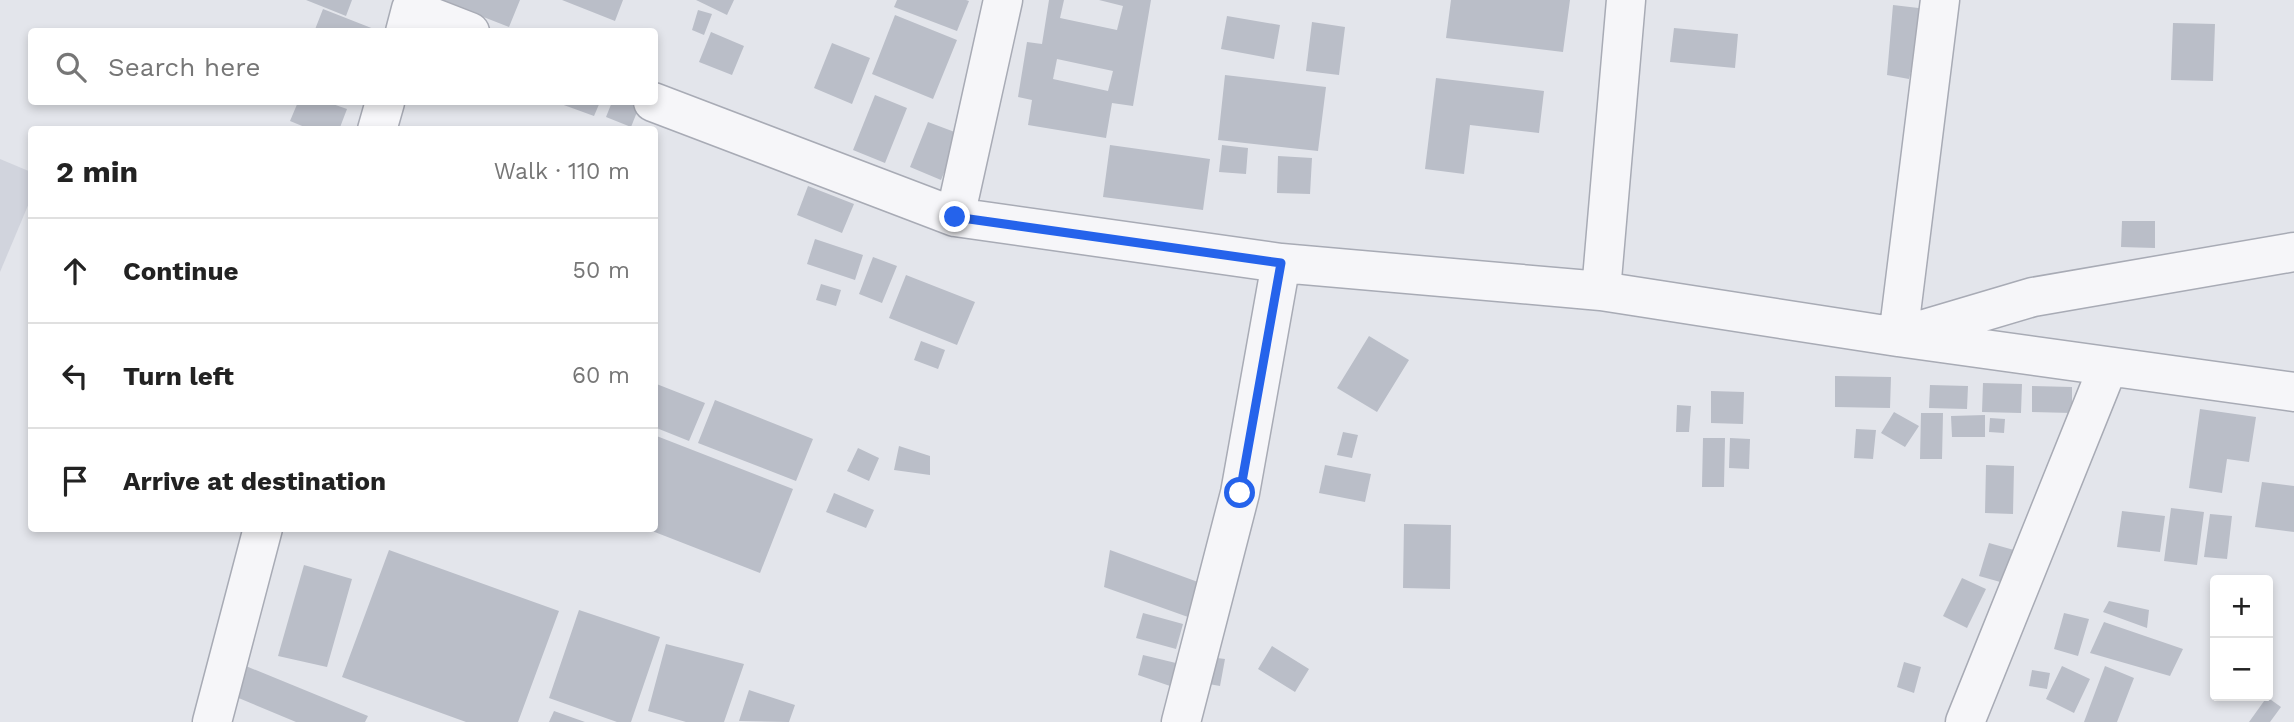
<!DOCTYPE html>
<html lang="en">
<head>
<meta charset="utf-8">
<style>
  body { margin:0; font-family:"Work Sans",sans-serif; background:#f2f2f2; color:#222 }
  .controls { position:absolute; right:21px; bottom:21px; display:grid; overflow:hidden; border-radius:7px; box-shadow:0 4px 10px #0003 }
  .controls button { width:63px; height:63px; display:grid; place-items:center; padding:0; border:0; border-bottom:2px solid #e0e0e0; background:#fff; color:#222; font:35px sans-serif }
  .stop { position:absolute; width:21px; height:21px; margin:-16px; border:5px solid #2563eb; border-radius:50%; background:#fff }
  .stop.end { background:#2563eb; border-color:#fff; box-shadow:0 2px 7px #0008 }
  .list { margin:0; padding:0; list-style:none }
  h2 { display:flex; justify-content:space-between; align-items:center; height:91px; margin:0; padding:0 28px; font-size:30px }
  h2 small { font-size:23px; font-weight:400; color:#767676 }
  .list li { display:grid; grid-template-columns:46px 1fr auto; gap:21px; align-items:center; box-sizing:border-box; height:105px; padding:0 28px; border-top:2px solid #e0e0e0 }
  .list b { display:block; font-size:26px; white-space:nowrap }
  .list em { font-size:23px; font-style:normal; color:#767676 }
  .icon { flex:none; width:38px; height:38px; fill:none; stroke:currentColor; stroke-width:2; stroke-linecap:round; stroke-linejoin:round }
  .map { position:relative; flex:none; width:2294px; height:722px; overflow:hidden }
  .search { position:absolute; background:#fff; box-shadow:0 4px 10px #0003; left:28px; top:28px; width:630px; height:77px; display:flex; align-items:center; gap:18px; box-sizing:border-box; padding:0 24px; border-radius:7px; color:#767676; font-size:26px }
  .panel { position:absolute; background:#fff; box-shadow:0 4px 10px #0003; left:28px; top:126px; width:630px; height:406px; border-radius:7px }
  .map>svg:first-child { display:block }
</style>
</head>
<body>
<div class="map">
<svg width="2294" height="722" viewBox="0 0 2294 722">
  <rect width="100%" height="100%" fill="#e3e5eb"/>
  <path fill="#d1d4dd" d="M0,159l31,13 1,24 -32,76z"/>
  <path fill="#babec8" fill-rule="evenodd" d="M306,0h46l-6,16z
    M440,0h80l-11,27z
    M562,0h61l-8,21z
    M696,0h38l-7,15z
    M897,0h69l3,1 -12,30 -63,-24z
    M1049,0h15l-4,18 57,12 6,-24 -24,-6h52l-18,106 -21,-3 -6,35 -78,-13 4,-25 -14,-3 9,-55 15,2zM1057,59l56,12 -5,20 -55,-12z
    M1451,0h119l-7,52 -117,-14z
    M1893,5l34,4 -18,70 -22,-4z
    M323,9l56,22v1h-65z
    M698,10l14,4 -8,21 -12,-5z
    M895,15l62,25 -24,59 -61,-25z
    M1227,16l53,9 -6,34 -53,-10z
    M1312,22l33,5 -6,48 -33,-4z
    M2173,23l42,1 -2,57 -42,-1z
    M1674,28l64,6 -3,34 -65,-6z
    M711,32l33,14 -12,29 -33,-13z
    M832,43l38,15 -18,46 -38,-16z
    M1225,75l101,12 -8,64 -100,-11z
    M1436,78l108,13 -5,42 -69,-8 -6,49 -39,-5z
    M875,95l32,13 -22,55 -32,-13z
    M298,102h29l20,7 -8,21h-27l-22,-9z
    M562,102h38l-6,14 -33,-12z
    M612,102h29l-10,25 -25,-10z
    M928,122l32,12 -19,46 -31,-13z
    M1110,145l100,14 -7,51 -100,-13z
    M1222,145l26,3 -2,26 -27,-2z
    M1278,156l34,2 -2,36 -33,-1z
    M808,186l46,18 -12,29 -45,-18z
    M2122,221h33v27l-34,-1z
    M815,239l48,16 -8,25 -48,-16z
    M873,257l24,9 -15,37 -23,-9z
    M906,275l69,27 -18,43 -68,-27z
    M821,284l20,6 -5,16 -20,-6z
    M1369,336l40,24 -32,52 -40,-24z
    M921,341l24,9 -7,19 -24,-9z
    M1835,376l56,1 -1,31 -55,-1z
    M654,383l51,20 -16,38 -35,-14z
    M1983,383l39,1 -1,29 -39,-1z
    M1930,385l38,1 -1,23 -38,-1z
    M2032,386l40,1v26l-40,-1z
    M1711,391l33,1 -1,32 -32,-1z
    M715,400l98,39 -17,42 -98,-38z
    M1677,405l14,1 -2,26h-13z
    M2200,409l56,8 -7,45 -22,-3 -5,34 -33,-5z
    M1894,412l25,14 -14,21 -24,-14z
    M1921,413h22l-1,46h-22z
    M1985,415v22h-33l-1,-21z
    M1990,418l15,1 -1,14 -15,-1z
    M1856,429l20,1 -3,29 -19,-1z
    M1343,432l15,3 -6,23 -15,-3z
    M654,435l139,54 -33,84 -113,-44 7,-1z
    M1703,438h22l-1,49h-22z
    M1730,438l20,1 -1,30 -20,-1z
    M899,446l31,10v19l-36,-5z
    M858,448l21,10 -10,23 -22,-10z
    M1325,465l46,9 -6,28 -46,-9z
    M1986,465l28,1 -1,48 -28,-1z
    M2262,482l32,4v46l-39,-5z
    M834,493l40,17 -8,18 -40,-16z
    M2171,508l33,4 -7,53 -33,-4z
    M2122,511l43,5 -5,36 -43,-5z
    M2210,514l22,2 -5,43 -23,-2z
    M1404,524l47,1 -1,64 -47,-1z
    M1989,543l32,9 -10,33 -32,-9z
    M389,550l170,61 -41,111h-52l-124,-45z
    M1110,550l88,32 -10,35 -84,-30z
    M304,565l48,14 -25,88 -49,-11z
    M1962,578l24,11 -19,39 -24,-12z
    M2109,601l40,9 -2,18 -44,-16z
    M579,610l81,27 -29,85h-14l-68,-24z
    M1143,613l40,11 -7,25 -40,-11z
    M2064,613l25,6 -11,37 -24,-7z
    M2104,622l79,27 -13,27 -80,-23z
    M666,644l78,20 -20,58h-38l-38,-11z
    M1272,646l37,23 -14,23 -37,-23z
    M1143,655l37,9 -7,23 -35,-12z
    M1209,657l16,2 -5,27 -17,-3z
    M1904,662l17,5 -7,26 -17,-6z
    M241,664l127,52 -3,6h-69l-67,-28z
    M2062,666l28,13 -16,34 -28,-14z
    M2105,666l29,12 -17,44h-33z
    M2032,670l18,3 -3,16 -18,-3z
    M749,690l46,15 -6,17 -50,-1z
    M2267,697l14,10 -11,15h-21z
    M554,711l31,11h-36z"/>
  <g fill="none" stroke-linecap="round" stroke-linejoin="round">
    <defs>
      <path id="minor" d="M1003,0l-48,217 326,46 -41,230 -59,229
        M405,32l6,-23 59,23
        M653,102l302,115
        M377,130l8,-28
        M2294,252l-261,45 -135,40 396,55
        M1281,263l320,28 25,-291
        M1601,291l297,46 42,-337
        M212,722l51,-194
        M1965,722l143,-355"/>
    </defs>
    <use href="#minor" stroke="#a8abb5" stroke-width="41"/>
    <use href="#minor" stroke="#f6f6f9" stroke-width="38"/>
  </g>
  <g fill="none" stroke-linecap="round" stroke-linejoin="round">
    <path stroke="#2563eb" stroke-width="9" d="M955,217l326,46 -41,230"/>
  </g>
</svg>
<div class="controls">
<button>+</button>
<button>−</button>
</div>
<div class="stop" style="left:1240px;top:493px"></div>
<div class="stop end" style="left:955px;top:217px"></div>
<div class="search"><svg class="icon" aria-label="search" viewBox="0 0 24 24"><circle cx="10" cy="10" r="6"/><path d="M15 15l6 6"/></svg>Search here</div>
<section class="panel">
<h2>2 min<small>Walk · 110 m</small></h2>
<ul class="list">
<li><svg class="icon" aria-label="ahead" viewBox="0 0 24 24"><path d="M12 20V5M6 11l6-6 6 6"/></svg><div><b>Continue</b></div><em>50 m</em></li>
<li><svg class="icon" aria-label="left" viewBox="0 0 24 24"><path d="M17 20v-9H6M10 6l-5 5 5 5"/></svg><div><b>Turn left</b></div><em>60 m</em></li>
<li><svg class="icon" aria-label="arrive" viewBox="0 0 24 24"><path d="M6 21V4h12l-3 4 3 4H6"/></svg><div><b>Arrive at destination</b></div></li>
</ul>
</section>
</div>
</body>
</html>
